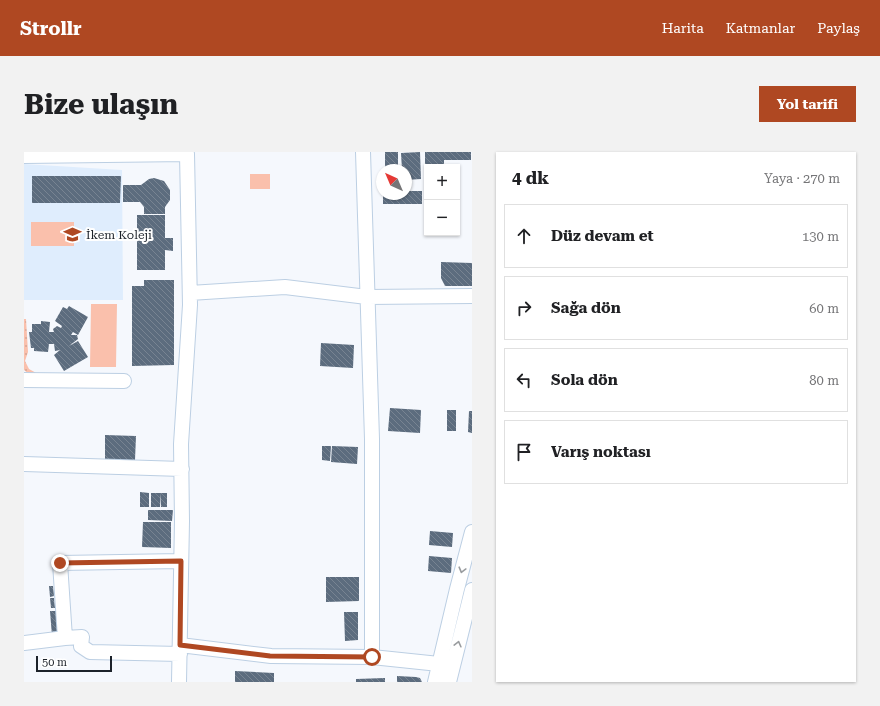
<!DOCTYPE html>
<html lang="tr">
<head>
<meta charset="utf-8">
<style>
  body { margin:0; font-family:"Roboto Serif",serif; background:#f2f2f2; color:#202124 }
  .controls { position:absolute; right:12px; top:12px; display:grid; overflow:hidden; border-radius:0px; box-shadow:0 1px 3px #0004 }
  .controls button { width:36px; height:36px; display:grid; place-items:center; padding:0; border:0; border-bottom:1px solid #e0e0e0; background:#fff; color:#202124; font:20px sans-serif }
  .compass { position:absolute; left:352px; top:12px; width:36px; height:36px; border-radius:50%; background:#fff; box-shadow:0 1px 3px #0004; rotate:316deg }
  .scale { position:absolute; left:12px; bottom:10px; width:76px; box-sizing:border-box; padding-left:4px; border:2px solid #1c222a; border-top:0; font-size:11px; line-height:14px; white-space:nowrap; color:#1c222a; -webkit-text-stroke:3px #fff; paint-order:stroke }
  .stop { position:absolute; width:12px; height:12px; margin:-9px; border:3px solid #af4822; border-radius:50%; background:#fff }
  .stop.end { background:#af4822; border-color:#fff; box-shadow:0 1px 4px #0008 }
  .list { margin:0; padding:0; list-style:none }
  h2 { display:flex; justify-content:space-between; align-items:center; height:52px; margin:0; padding:0 16px; font-size:17px }
  h2 small { font-size:13px; font-weight:400; color:#757577 }
  .list li { display:grid; grid-template-columns:26px 1fr auto; gap:12px; align-items:center; box-sizing:border-box; height:64px; margin:0 8px 8px; padding:0 8px; border:1px solid #e0e0e0; border-radius:0px }
  .list b { display:block; font-size:15px; white-space:nowrap }
  .list em { font-size:13px; font-style:normal; color:#757577 }
  .icon { flex:none; width:22px; height:22px; fill:none; stroke:currentColor; stroke-width:2; stroke-linecap:round; stroke-linejoin:round }
  .map { position:relative; flex:none; width:448px; height:530px; overflow:hidden; border-radius:0px }
  header { display:flex; align-items:center; gap:24px; box-sizing:border-box; height:56px; padding:0 20px; background:#af4822; color:#fff }
  header strong { font-size:19px }
  nav { display:flex; gap:22px; margin-inline-start:auto; font-size:14px }
  .intro { display:flex; align-items:center; justify-content:space-between; box-sizing:border-box; height:96px; padding:0 24px }
  h1 { margin:0; font-size:28px }
  .button { padding:10px 18px; border-radius:0px; background:#af4822; color:#fff; font-size:14px; font-weight:700 }
  main { display:flex; gap:24px; padding:0 24px }
  aside { flex:1; background:#fff; border-radius:0px; box-shadow:0 1px 3px #0004 }
  .map>svg:first-child { display:block }
</style>
</head>
<body>
<header>
<strong>Strollr</strong>
<nav><a>Harita</a><a>Katmanlar</a><a>Paylaş</a></nav>
</header>
<div class="intro"><h1>Bize ulaşın</h1><a class="button">Yol tarifi</a></div>
<main>
<div class="map">
<svg width="448" height="530" viewBox="0 0 448 530">
  <defs>
    <pattern id="grass-dots" width="8" height="8" patternUnits="userSpaceOnUse"><rect width="8" height="8" fill="#fac0ac"/><path d="M2 2h.1M6 6h.1" fill="none" stroke="#d6a594" stroke-width="1.8" stroke-linecap="round"/></pattern>
    <pattern id="building-back-hatch" width="6" height="6" patternUnits="userSpaceOnUse"><rect width="6" height="6" fill="#5c6c7e"/><path d="M-1 5l2 2M0 0l6 6M5-1l2 2" fill="none" stroke="#788492"/></pattern>
  </defs>
  <rect width="100%" height="100%" fill="#f5f8fd"/>
  <path fill="#dfedfd" d="M0,12l98,6 1,130h-99z"/>
  <path fill="url(#grass-dots)" d="M0,167h2l2,33 -3,9 4,8 9,5 -8,1 -6,-5z"/>
  <path fill="#fac0ac" d="M226,22h20v15h-20z
    M7,70h43v24h-43z
    M67,152h26l-1,63h-26z"/>
  <path fill="url(#building-back-hatch)" d="M361,0h13v18h-13z
    M396,0l1,27 -15,1v-10h-4l-1,-17z
    M401,0h46v8h-27v5h-19z
    M8,24h89l-1,27h-88z
    M130,26l10,3 6,9v10l-5,7v7h-21v-7l-4,-5h-17v-17h18l8,-6z
    M382,39h16v13h-39v-10h23z
    M113,63h28v23h8v13l-8,-1v20h-28z
    M417,110l31,1v23h-27l-4,-8z
    M120,128h30v85l-42,1v-80h12z
    M45,154l19,11 -10,18 -5,-3 -2,3h6l1,4 -9,7 9,-5 10,16 -24,14 -10,-16 6,-5 -5,1 -1,-7h-5l-1,8 -14,-1v-3h-3l-2,-16h3v-8h9v-3l9,1 -1,10h5l-1,-3 4,-3 4,2 1,-2 -7,-5 8,-14 4,2z
    M297,191l33,2 -1,23 -33,-2z
    M366,256l31,2 -1,23 -32,-2z
    M423,258h9v21h-9z
    M445,259h3v22l-4,-1z
    M81,283l31,1 -1,24h-30z
    M298,294h9l-1,15 -8,-1z
    M308,294l26,1 -1,17 -26,-2z
    M116,340l9,1v14h-9z
    M127,341h10l-1,14h-9z
    M137,341h6v14h-6z
    M124,358h25l-1,11 -24,-1z
    M119,370h28v26l-29,-1z
    M406,379l23,2 -1,14 -23,-2z
    M405,404l23,2 -1,15 -23,-2z
    M302,425h33v24l-33,1z
    M25,434h4l1,10 -4,1z
    M26,446h4l1,10h-4z
    M26,459h10l1,25h-9z
    M320,460h14v28l-13,1z
    M211,519l39,2v9h-39z
    M373,524l19,1 4,1 2,4h-25z
    M361,526v4h-29v-3z"/>
  <g fill="none" stroke-linecap="round" stroke-linejoin="round">
    <defs>
      <path id="minor" d="M339,0l9,287v218
        M0,4l163,-2 3,151 -9,139 1,77 -3,161
        M166,141l95,-6 82,10 105,-1
        M0,228l100,1
        M0,312l158,5
        M41,486l17,-1 -1,9 9,6 90,2
        M0,491l41,-5 -5,-75 121,-2
        M156,493l91,11 101,1 67,7
        M411,530l22,-93 15,-57
        M425,530l23,-92"/>
    </defs>
    <use href="#minor" stroke="#bccfe3" stroke-width="16"/>
    <use href="#minor" stroke="#fff" stroke-width="14"/>
  </g>
  <defs><path id="oneway-chevron" d="M-2-3.5L2.5 0L-2 3.5" fill="none" stroke-width="1.6" stroke-linecap="round" stroke-linejoin="round"/></defs>
  <g stroke="#999c9f">
    <use href="#oneway-chevron" transform="translate(438 418) rotate(105)"/>
    <use href="#oneway-chevron" transform="translate(434 492) rotate(-76)"/>
  </g>
  <g fill="none" stroke-linecap="round" stroke-linejoin="round">
    <path stroke="#af4822" stroke-width="5" d="M36,411l121,-2 -1,84 90,11 102,1"/>
  </g>
  <defs>
    <symbol id="school-bare" viewBox="-9 -9 18 18"><path d="M0-5L7-2L0 1L-7-2ZM-4 1L0 2.5L4 1V4Q0 6-4 4Z" fill="#af4822" stroke="#fff" stroke-width="2.5" paint-order="stroke"/></symbol>
  </defs>
  <g fill-rule="evenodd">
    <use href="#school-bare" x="36" y="70" width="25" height="25"/>
  </g>
  <g text-anchor="middle" dominant-baseline="central" stroke-width="4" stroke-linejoin="round" paint-order="stroke">
    <g font-size="12" fill="#1c222a" stroke="#fff" text-anchor="start">
      <text x="62" y="83">İkem Koleji</text>
    </g>
  </g>
</svg>
<div class="controls">
<button>+</button>
<button>−</button>
</div>
<svg class="compass" viewBox="-18 -18 36 36"><path d="M0-13l5 13h-10z" fill="#e53935"/><path d="M0 13l5-13h-10z" fill="#757577"/></svg>
<div class="scale">50 m</div>
<div class="stop" style="left:348px;top:505px"></div>
<div class="stop end" style="left:36px;top:411px"></div>
</div>
<aside>
<h2>4 dk<small>Yaya · 270 m</small></h2>
<ul class="list">
<li><svg class="icon" aria-label="ahead" viewBox="0 0 24 24"><path d="M12 20V5M6 11l6-6 6 6"/></svg><div><b>Düz devam et</b></div><em>130 m</em></li>
<li><svg class="icon" aria-label="right" viewBox="0 0 24 24"><path d="M7 20v-9h11M14 6l5 5-5 5"/></svg><div><b>Sağa dön</b></div><em>60 m</em></li>
<li><svg class="icon" aria-label="left" viewBox="0 0 24 24"><path d="M17 20v-9H6M10 6l-5 5 5 5"/></svg><div><b>Sola dön</b></div><em>80 m</em></li>
<li><svg class="icon" aria-label="arrive" viewBox="0 0 24 24"><path d="M6 21V4h12l-3 4 3 4H6"/></svg><div><b>Varış noktası</b></div></li>
</ul>
</aside>
</main>
</body>
</html>
